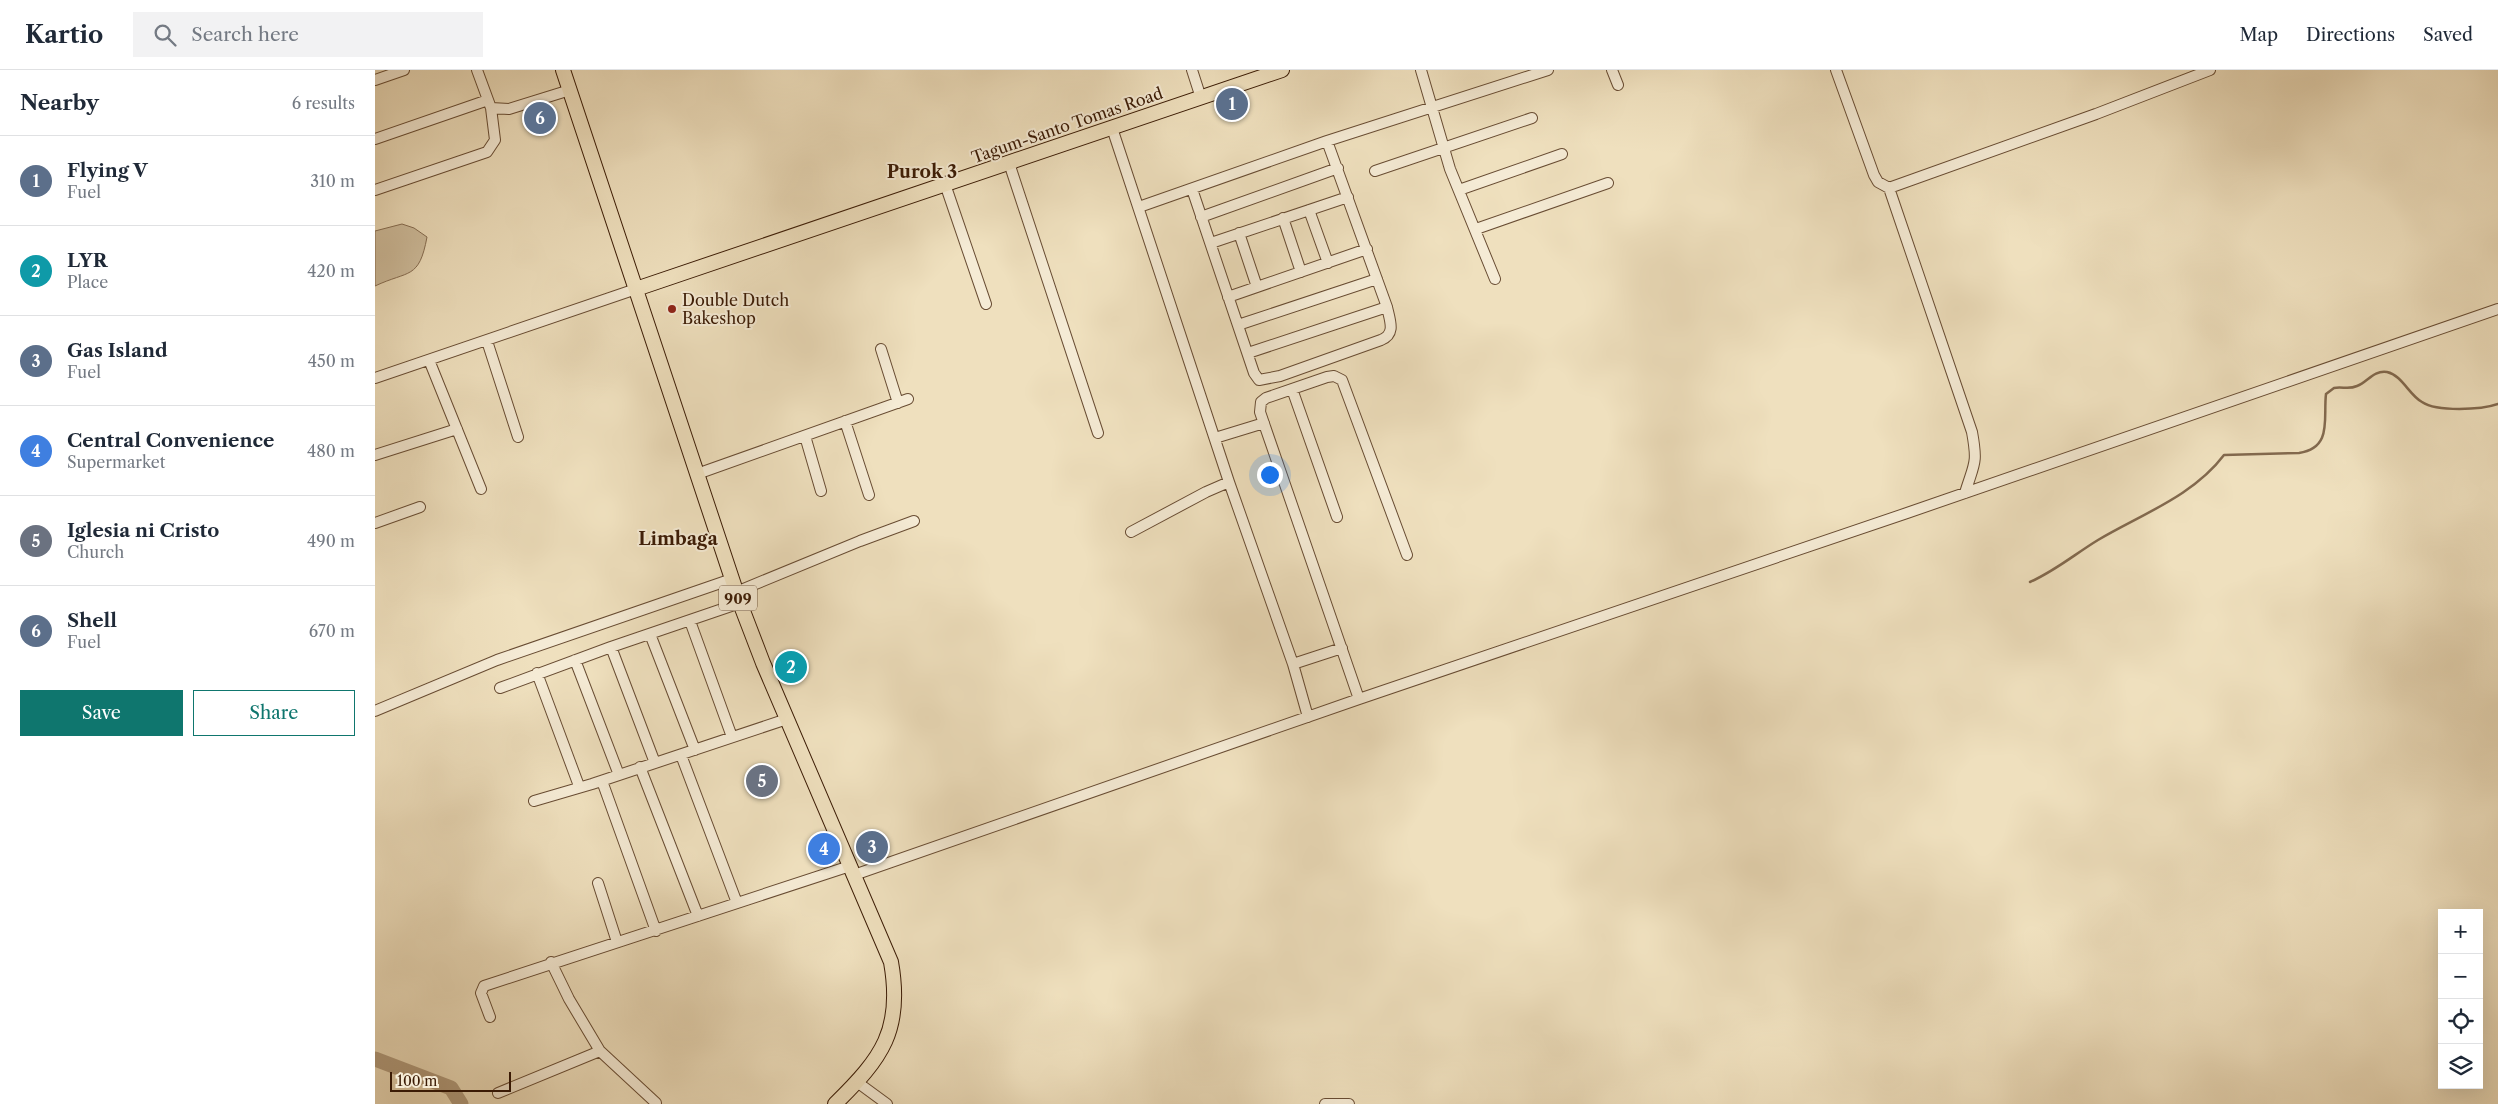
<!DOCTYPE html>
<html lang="en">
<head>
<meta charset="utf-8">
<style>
  body { margin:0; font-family:"Libre Caslon Text",serif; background:#f2f2f3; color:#1f2937 }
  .controls { position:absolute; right:15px; bottom:15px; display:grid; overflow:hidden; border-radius:0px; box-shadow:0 5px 20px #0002 }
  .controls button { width:45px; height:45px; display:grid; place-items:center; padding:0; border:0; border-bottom:1px solid #e0e1e3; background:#fff; color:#1f2937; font:25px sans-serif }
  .scale { position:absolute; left:15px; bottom:12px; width:121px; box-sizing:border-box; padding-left:5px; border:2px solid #3b1b05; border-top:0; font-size:14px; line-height:18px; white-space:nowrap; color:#3b1b05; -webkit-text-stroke:4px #f5ebd5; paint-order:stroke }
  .you { position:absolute; left:894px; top:404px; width:18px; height:18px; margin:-12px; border:4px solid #fff; border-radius:50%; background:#1a73e8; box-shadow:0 0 0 8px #1a73e833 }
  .badge { display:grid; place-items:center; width:32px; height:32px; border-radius:50%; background:#0f766e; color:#fff; font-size:16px; font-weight:700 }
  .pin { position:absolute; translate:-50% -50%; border:2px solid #fff; box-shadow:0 1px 5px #0006 }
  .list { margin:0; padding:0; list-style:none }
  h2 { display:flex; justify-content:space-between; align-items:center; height:65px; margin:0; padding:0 20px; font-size:21px }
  h2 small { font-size:16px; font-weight:400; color:#747a83 }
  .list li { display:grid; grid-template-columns:32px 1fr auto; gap:15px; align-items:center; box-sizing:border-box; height:90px; padding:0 20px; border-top:1px solid #e0e1e3 }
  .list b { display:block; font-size:19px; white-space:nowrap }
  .list p { margin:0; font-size:16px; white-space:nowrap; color:#747a83 }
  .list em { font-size:16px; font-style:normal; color:#747a83 }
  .actions { display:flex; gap:10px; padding:15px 20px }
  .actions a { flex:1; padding:11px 0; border:1px solid #0f766e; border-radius:0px; text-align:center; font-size:18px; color:#0f766e }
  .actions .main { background:#0f766e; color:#fff }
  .icon { flex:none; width:28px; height:28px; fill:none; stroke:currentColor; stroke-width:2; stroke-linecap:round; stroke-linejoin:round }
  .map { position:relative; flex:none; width:2123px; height:1034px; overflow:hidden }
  header { display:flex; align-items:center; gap:30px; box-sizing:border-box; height:70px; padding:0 25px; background:#fff; border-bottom:1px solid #e0e1e3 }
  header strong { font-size:24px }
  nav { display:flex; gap:28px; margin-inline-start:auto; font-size:18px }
  .search { width:350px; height:45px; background:#f2f2f3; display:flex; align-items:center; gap:12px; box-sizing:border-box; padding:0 18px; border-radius:0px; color:#747a83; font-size:19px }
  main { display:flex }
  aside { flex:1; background:#fff }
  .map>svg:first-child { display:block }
</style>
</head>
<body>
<header>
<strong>Kartio</strong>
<div class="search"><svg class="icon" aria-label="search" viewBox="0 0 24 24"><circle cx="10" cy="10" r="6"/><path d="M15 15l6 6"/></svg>Search here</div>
<nav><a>Map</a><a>Directions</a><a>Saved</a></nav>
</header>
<main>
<aside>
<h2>Nearby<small>6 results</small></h2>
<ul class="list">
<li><span class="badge" style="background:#5c6f8a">1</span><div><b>Flying V</b><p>Fuel</p></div><em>310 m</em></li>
<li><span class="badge" style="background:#0f9aa8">2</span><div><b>LYR</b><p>Place</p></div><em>420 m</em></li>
<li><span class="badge" style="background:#5c6f8a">3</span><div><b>Gas Island</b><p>Fuel</p></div><em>450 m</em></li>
<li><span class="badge" style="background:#3f7fe0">4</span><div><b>Central Convenience</b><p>Supermarket</p></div><em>480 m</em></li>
<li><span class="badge" style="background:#6b7280">5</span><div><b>Iglesia ni Cristo</b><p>Church</p></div><em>490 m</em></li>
<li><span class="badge" style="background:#5c6f8a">6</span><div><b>Shell</b><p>Fuel</p></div><em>670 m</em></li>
</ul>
<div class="actions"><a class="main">Save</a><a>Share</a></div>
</aside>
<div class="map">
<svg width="2123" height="1034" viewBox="0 0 2123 1034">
  <rect width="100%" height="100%" fill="#efe0be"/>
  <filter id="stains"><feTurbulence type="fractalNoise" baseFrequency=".004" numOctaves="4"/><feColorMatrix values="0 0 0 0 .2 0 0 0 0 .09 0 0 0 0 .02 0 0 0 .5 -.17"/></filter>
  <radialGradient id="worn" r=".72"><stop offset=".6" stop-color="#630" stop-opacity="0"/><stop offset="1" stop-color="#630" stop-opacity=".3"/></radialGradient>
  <path fill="#d0bf9f" stroke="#866d52" d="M27,154l12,4 13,9c-8,43 -18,33 -52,49v-55z"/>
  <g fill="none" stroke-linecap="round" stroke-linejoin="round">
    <path stroke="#82694e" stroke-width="2.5" d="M1655,512c25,-11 45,-28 68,-42 44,-26 95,-44 126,-85l75,-2c34,-5 24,-35 27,-59l8,-6c8,-2 14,2 23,-2 11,-4 16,-16 30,-14 15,3 22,23 35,30 15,10 59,8 76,2"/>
    <path stroke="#b29d7f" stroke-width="15" d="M0,989l76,29 10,16"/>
    <defs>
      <path id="minor" d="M102,0l14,38 18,1 61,-19
        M817,0l9,28
        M1046,0l29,99 45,110
        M1237,0l6,15
        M1461,0l38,105 4,7 11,6 83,244c6,33 2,31 -7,61
        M0,10l29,-10
        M737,58l117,354 64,182 15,53
        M0,69l113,-39
        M634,93l89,270
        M1000,101l157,-53
        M570,114l41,120
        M1514,118l207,-74 114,-44
        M817,119l62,184 5,7 21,-4 101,-36c15,-6 9,-19 6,-33l-60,-166
        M0,120l112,-38 8,-12 -4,-32
        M1084,120l103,-36
        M764,137l188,-66 221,-71
        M934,140l19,53
        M826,147l137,-49
        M908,148l18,54
        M1101,159l132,-46
        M864,163l18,54
        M836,173l137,-46
        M853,227l139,-48
        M863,255l139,-46
        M112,271l31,96
        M506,279l17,54
        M873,283l139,-46
        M54,290l52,129
        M0,308l261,-89
        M917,319l45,128
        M470,351l24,74
        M430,366l16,55
        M840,368l49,-15
        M0,385l82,-26
        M322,404l211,-75
        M0,453l45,-16
        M756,462l75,-40 23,-10
        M361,522l124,-51 54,-20
        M315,551l42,116
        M275,564l45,116
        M236,577l44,116
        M200,590l44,115
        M918,594l49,-16
        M162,603l42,113
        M125,618l111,-41 129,-44
        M984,629l-99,-287 1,-10 5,-4 61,-21 7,-1 8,4 65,175
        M0,641l122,-51 235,-81
        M306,685l56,148
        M265,697l58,149
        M227,711l54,150
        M159,731l58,-17 195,-65
        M479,805l505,-176 548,-186 591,-204
        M223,813l19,59
        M176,892l18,37 31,52 56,52
        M115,947l-9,-24 3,-7 366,-120
        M482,1012l30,22
        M123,1023l102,-42
        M950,1034h24"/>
      <path id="major" d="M188,0l177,533 23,60 128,299c12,68 -9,96 -56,142
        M261,219l646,-219"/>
    </defs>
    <use href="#minor" stroke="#684c33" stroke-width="12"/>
    <use href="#major" stroke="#3b1b05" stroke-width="16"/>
    <use href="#minor" stroke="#f5ebd5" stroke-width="10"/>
    <use href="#major" stroke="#efe0be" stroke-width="14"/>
  </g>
  <circle fill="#8f2418" stroke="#f5ebd5" stroke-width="2" cx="297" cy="239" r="5"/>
  <g text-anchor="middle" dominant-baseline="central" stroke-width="4" stroke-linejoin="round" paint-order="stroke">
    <rect fill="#f5ebd5" stroke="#735943" stroke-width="1" x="344" y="515.5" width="38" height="25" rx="4"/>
    <g font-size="15" font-weight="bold" fill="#3b1b05">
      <text x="363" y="528">909</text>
    </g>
    <g font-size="16" fill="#3b1b05" stroke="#f5ebd5">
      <text transform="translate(692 55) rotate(-19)">Tagum-Santo Tomas Road</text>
    </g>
    <g font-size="16" fill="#3b1b05" stroke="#f5ebd5" text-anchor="start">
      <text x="307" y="230">Double Dutch<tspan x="307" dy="18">Bakeshop</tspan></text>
    </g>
    <g font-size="18" font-weight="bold" fill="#3b1b05" stroke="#f5ebd5">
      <text x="547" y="102">Purok 3</text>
      <text x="303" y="469">Limbaga</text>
    </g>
  </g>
  <rect width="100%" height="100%" filter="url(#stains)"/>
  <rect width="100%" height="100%" fill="url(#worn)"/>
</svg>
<div class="controls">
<button>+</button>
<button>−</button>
<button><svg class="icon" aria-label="locate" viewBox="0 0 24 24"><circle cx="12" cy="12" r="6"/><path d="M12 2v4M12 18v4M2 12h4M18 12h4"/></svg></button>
<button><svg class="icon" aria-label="layers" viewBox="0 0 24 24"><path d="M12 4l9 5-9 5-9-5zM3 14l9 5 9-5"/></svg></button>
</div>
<div class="scale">100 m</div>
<div class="you"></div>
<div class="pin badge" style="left:857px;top:34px;background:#5c6f8a">1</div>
<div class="pin badge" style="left:416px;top:597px;background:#0f9aa8">2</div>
<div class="pin badge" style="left:497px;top:777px;background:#5c6f8a">3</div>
<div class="pin badge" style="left:449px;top:779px;background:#3f7fe0">4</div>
<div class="pin badge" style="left:387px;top:711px;background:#6b7280">5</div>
<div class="pin badge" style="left:165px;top:48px;background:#5c6f8a">6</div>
</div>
</main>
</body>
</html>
